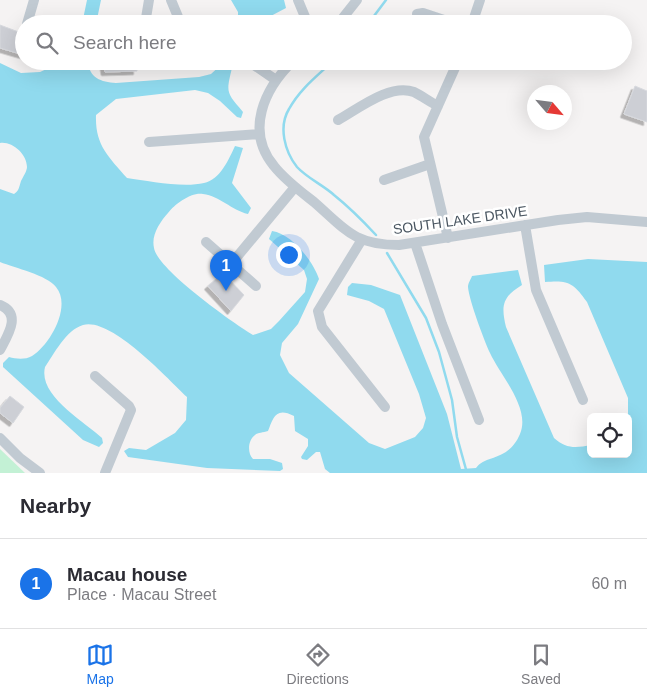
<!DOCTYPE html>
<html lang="en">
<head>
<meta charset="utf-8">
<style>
  body { margin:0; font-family:Helvetica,sans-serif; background:#f7f7f7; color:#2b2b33 }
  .controls { position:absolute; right:15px; bottom:15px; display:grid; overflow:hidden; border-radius:8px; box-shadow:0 5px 20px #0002 }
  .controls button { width:45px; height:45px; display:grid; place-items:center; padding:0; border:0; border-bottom:1px solid #e1e1e2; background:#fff; color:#2b2b33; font:25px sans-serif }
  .compass { position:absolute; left:527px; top:85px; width:45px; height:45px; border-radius:50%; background:#fff; box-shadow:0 5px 20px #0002; rotate:118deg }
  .you { position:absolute; left:288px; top:254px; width:18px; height:18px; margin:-12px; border:4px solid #fff; border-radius:50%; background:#1a73e8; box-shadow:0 0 0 8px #1a73e833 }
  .badge { display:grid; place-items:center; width:32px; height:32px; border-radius:50%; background:#1a73e8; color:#fff; font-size:16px; font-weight:700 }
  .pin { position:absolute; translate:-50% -41px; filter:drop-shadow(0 1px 2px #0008) }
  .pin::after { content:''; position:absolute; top:26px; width:18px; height:15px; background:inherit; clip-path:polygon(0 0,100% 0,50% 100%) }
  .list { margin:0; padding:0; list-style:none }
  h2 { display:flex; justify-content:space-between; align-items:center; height:65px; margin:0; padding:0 20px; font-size:21px }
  h2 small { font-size:16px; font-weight:400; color:#7c7c81 }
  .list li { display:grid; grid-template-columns:32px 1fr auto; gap:15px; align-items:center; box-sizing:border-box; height:90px; padding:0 20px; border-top:1px solid #e1e1e2 }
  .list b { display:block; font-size:19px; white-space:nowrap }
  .list p { margin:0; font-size:16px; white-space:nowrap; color:#7c7c81 }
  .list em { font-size:16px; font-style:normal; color:#7c7c81 }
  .icon { flex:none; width:28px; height:28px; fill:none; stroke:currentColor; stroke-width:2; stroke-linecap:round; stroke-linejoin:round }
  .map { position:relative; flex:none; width:647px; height:473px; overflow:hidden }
  .search { position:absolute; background:#fff; box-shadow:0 5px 20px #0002; left:15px; right:15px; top:15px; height:55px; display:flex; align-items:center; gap:12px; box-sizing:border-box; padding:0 18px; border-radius:28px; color:#7c7c81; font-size:19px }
  .sheet { height:155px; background:#fff }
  nav { display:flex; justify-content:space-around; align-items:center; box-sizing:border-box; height:70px; border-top:1px solid #e1e1e2; background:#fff; font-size:14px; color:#7c7c81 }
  nav a { display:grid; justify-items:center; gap:2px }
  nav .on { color:#1a73e8 }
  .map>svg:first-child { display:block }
</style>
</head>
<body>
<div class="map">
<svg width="647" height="473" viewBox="0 0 647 473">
  <defs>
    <filter id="shadow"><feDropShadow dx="-3.5" dy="3.5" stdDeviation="0" flood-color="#0004"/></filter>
  </defs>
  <rect width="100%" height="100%" fill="#f5f3f3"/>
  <path fill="#c3f1d5" d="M0,449l25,24h-25z"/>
  <path fill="#90daee" d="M87,0h14l-5,24h-14z
    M231,0h53l2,8 -19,10 -5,6h-24v-12z
    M64,61h24c1,17 13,21 28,22l83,-6 12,-3 12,-11h5l4,5c-6,25 -6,24 11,44l-2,6 -4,-1 -17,-16 -12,-8 -13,-3 -79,9 -20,16c-1,30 12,41 31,63 21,3 56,10 77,5 16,-3 25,-24 31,-37l8,2 -11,35 19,25 -3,6c-17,-4 -28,-18 -45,-20 -12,-2 -28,10 -35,19 -8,9 -17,22 -14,35 3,21 79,75 99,87l18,-6 8,-8 26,-29 2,-13 -3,-9 -35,-31 3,-8c20,3 41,30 47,48l-21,45 -16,19 -2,12 9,18 80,70 16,6 30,-12 8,-9 3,-10 -7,-24 -35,-85 -15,-8 -22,-6 1,-8 4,-4 19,2 29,10 47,119 14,55 15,-1c10,-14 32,-6 44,-34 11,-26 -20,-59 -30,-81 -6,-13 -21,-53 -22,-66 0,-4 3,-8 4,-11l46,-6 4,15c-20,12 -21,21 -16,42l48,111c12,11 22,10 37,7v9h37v-56l-41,-96c-14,-20 -19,-22 -42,-20l-1,-17 44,-6 59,3v211h-317l-5,-4 -5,-17h-4l-9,8 -5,-1 -1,-2 7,-11v-7l-13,-8 -1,-15c-19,-10 -21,3 -26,15 -5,2 -10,1 -13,4 -7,5 -8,18 -2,24h17l12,4 1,6 -3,2 -73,-3 -79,-11 -4,-6 5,-3 17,2 29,-17 11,-13 1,-23c-20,-19 -76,-80 -104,-72 -17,5 -29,29 -38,42 -7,29 39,54 57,71l1,5 -4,4 -16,-7 -80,-73v-4l6,-6c7,2 16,3 23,-1 18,-11 40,-50 24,-69 -9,-12 -41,-19 -56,-25v-73l14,5c5,-3 5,-7 7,-13 2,-4 6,-10 6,-14 0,-13 -15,-26 -27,-24v-80l21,10 19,-1z"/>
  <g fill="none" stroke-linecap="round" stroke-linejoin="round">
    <path stroke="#90daee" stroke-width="2.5" d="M368,24l18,-24
      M333,61c-17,16 -33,28 -44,48 -11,18 -4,43 8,58 10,11 26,18 37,28 15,12 29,26 42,40
      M387,253l39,65 13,34 13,48 5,37 10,36"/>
  </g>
  <path fill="#cdcfd5" stroke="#d7d9de" filter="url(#shadow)" d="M0,25l24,9v21l-24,-7z
    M103,61h33l1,10 -32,1z
    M635,86l12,5v31l-23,-8z
    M223,273l21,22 -13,16 -23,-25z
    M10,396l14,11 -11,16 -13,-10v-5z"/>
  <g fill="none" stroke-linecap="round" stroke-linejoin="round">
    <path stroke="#c1cad2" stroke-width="10" d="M171,0l10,24
      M298,0l10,24
      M417,14l6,-1 33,11
      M27,24l7,-24
      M145,24l4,-24
      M338,24l19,-24
      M472,24l8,-24
      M248,61l28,19
      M293,61c-29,28 -48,70 -19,105 11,14 26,25 40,36 32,28 40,43 85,43l159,-25 29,-3 60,5
      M338,120c20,-11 52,-37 76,-28 8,4 16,10 24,14
      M149,142l110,-8
      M384,180l46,-16
      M525,225l11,65 47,110
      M448,238l-24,-101 34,-76
      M361,241l-43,70 4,16 63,80
      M206,242l50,44
      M415,243l27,81 37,96
      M231,264l64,-77
      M0,305c22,9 8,30 0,45
      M95,376l34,30 2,4 -26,63
      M0,438l20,20 20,15"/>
  </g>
  <g text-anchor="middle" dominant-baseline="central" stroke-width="5" stroke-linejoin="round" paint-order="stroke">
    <g font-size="14" fill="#4a5661" stroke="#fff">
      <text transform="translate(460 220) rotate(-8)">SOUTH LAKE DRIVE</text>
    </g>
  </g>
</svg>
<div class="controls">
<button><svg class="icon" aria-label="locate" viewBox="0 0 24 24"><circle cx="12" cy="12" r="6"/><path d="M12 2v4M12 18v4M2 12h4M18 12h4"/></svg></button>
</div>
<svg class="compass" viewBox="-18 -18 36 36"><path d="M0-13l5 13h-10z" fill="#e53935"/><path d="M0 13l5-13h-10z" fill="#7c7c81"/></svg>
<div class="you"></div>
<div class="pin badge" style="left:226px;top:291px">1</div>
<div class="search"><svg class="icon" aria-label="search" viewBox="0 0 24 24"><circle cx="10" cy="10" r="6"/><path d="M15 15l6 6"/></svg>Search here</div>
</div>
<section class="sheet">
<h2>Nearby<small></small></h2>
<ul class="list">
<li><span class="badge">1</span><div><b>Macau house</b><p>Place · Macau Street</p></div><em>60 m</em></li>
</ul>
</section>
<nav>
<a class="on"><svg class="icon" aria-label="map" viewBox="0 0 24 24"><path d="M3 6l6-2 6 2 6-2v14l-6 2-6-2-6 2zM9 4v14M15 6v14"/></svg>Map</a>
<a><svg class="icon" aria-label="directions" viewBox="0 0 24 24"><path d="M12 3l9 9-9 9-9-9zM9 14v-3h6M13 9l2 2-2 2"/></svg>Directions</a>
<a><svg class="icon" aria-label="saved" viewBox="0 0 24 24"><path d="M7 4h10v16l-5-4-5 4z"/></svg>Saved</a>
</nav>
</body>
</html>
